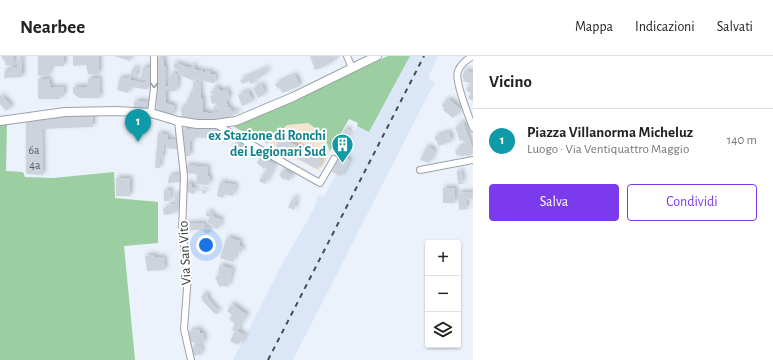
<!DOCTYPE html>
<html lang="it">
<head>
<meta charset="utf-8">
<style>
  body { margin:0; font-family:"Alegreya Sans",sans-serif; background:#f6f6f6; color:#222 }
  .controls { position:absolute; right:12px; bottom:12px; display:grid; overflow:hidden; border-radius:4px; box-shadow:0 1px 3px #0004 }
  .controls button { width:36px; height:36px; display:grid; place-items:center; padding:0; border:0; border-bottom:1px solid #e0e0e0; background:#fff; color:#222; font:20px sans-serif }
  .you { position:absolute; left:206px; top:189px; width:14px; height:14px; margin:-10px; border:3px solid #fff; border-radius:50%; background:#1a73e8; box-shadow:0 0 0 6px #1a73e833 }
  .badge { display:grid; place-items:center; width:26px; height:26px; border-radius:50%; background:#7c3aed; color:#fff; font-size:13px; font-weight:700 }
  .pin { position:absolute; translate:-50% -33px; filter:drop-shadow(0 1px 2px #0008) }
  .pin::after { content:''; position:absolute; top:21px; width:14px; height:12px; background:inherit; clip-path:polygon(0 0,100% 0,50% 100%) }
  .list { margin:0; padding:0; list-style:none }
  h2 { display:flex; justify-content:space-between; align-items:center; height:52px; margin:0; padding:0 16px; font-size:17px }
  h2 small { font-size:13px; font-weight:400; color:#767676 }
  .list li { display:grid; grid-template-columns:26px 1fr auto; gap:12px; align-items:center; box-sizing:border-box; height:64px; padding:0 16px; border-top:1px solid #e0e0e0 }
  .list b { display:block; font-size:15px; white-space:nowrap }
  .list p { margin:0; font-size:13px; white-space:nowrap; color:#767676 }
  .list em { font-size:13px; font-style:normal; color:#767676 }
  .actions { display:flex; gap:8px; padding:12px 16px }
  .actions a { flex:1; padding:9px 0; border:1px solid #7c3aed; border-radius:4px; text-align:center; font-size:14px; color:#7c3aed }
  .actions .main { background:#7c3aed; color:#fff }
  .icon { flex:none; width:22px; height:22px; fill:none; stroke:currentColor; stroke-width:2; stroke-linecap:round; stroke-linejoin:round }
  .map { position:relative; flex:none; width:473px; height:304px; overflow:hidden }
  header { display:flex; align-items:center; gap:24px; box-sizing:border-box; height:56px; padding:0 20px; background:#fff; border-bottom:1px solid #e0e0e0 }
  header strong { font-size:19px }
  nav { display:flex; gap:22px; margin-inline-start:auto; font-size:14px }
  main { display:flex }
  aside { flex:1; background:#fff }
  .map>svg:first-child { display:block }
</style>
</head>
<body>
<header>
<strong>Nearbee</strong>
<nav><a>Mappa</a><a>Indicazioni</a><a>Salvati</a></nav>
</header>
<main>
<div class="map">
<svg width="473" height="304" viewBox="0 0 473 304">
  <defs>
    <filter id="shadow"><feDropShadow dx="2.5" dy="-2.5" stdDeviation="2" flood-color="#0004"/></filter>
  </defs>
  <rect width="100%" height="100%" fill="#ebf2fc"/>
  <path fill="#dbe6f7" d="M410,0h28l-10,22 7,5 -6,10 -136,267h-60l48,-94 32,-55 5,-16 6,2 12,-23 -4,-2 21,-41h2l2,-5 12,6z"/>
  <path fill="#f3e5d2" d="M308,67l15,11 7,17 -11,20 -52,-28 20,-18z"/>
  <path fill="#9bcea0" d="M388,0h22l-41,76 -12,-6 1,-3 -9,-4 -19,32 -7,-17 -15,-11 -21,2 -20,18 -33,-16z
    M7,68l-1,47 17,1 2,5 28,1 61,-6 1,26 43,4v41l-34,3 11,114h-135v-235z"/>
  <path fill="#ccd3dd" filter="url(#shadow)" d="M3,0h11v9h-9v-4l-4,-4z
    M19,0h3v21l-18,1 1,-8h5v-3h7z
    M38,0h26v10h-13l-2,9h-11z
    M73,0h26v18h-11l-2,-9 -13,1z
    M114,0h17l-1,5z
    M310,0h25l1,3 -7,5 -1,-1 -2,3 -11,4z
    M158,1h6v9h2l-1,20h3v-7h2l2,-7 6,3 -1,16h-11v12l9,3 -2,10 -17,-4z
    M175,7l16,5 2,-4 2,1 -1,4 6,2v-1l3,1v1l2,1 1,-2 5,1v2l5,1 -1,8h-2l-19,-4v2l-16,-7 1,-4 -6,-3z
    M144,11h8l-1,20 -3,-1v3h-3l-15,-2 -2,6 -11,-3 3,-13 7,2v-2h3l1,3 14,3v-5h-4l2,-10z
    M133,12h5v3h-2l-1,3h3l-1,3h-7z
    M268,12l1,2 -4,2 1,2 -11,6 1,1 -5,3 -2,-3 -7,3 -2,-4z
    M465,14l8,3v11l-10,-3 1,-3 -2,-1z
    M295,19l5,11 -18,7 -2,-5 -2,1 -3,-5z
    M89,22h10l1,20h-21l-6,-5v-6h14z
    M38,23h11l2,9 13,-1v7l-5,5h-21z
    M193,26l7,1 1,15h2v14h5v2l5,-1v-2h4v1h2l-1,-4 -4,1v-3l3,-1 -1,-2 -4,1 -2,-8 4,-1 -1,-2 -2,1 -1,-2 4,-2 -1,-2 4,-1 4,4 6,-2 3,10 -4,1 2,8 2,-1 2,5 5,-2 1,3 -17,7 -11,1 -28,-2 -1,-12h5l1,-8h2l1,-7h3z
    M262,28l3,10 -7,4 -5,-10z
    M468,30l5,1v14l-5,-3 3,-5 -5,-3z
    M248,35l5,10 -11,5 -4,-11z
    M0,38l12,13 -6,4 -6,-7z
    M448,43l6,4 7,7 -8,8 -10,-8 1,-2 -2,-3z
    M138,45l12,1 -1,7h-12l-3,-2v-5z
    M56,60l37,1v10l-51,2 1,46 -17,-1v-55l30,-1z
    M463,66l10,27v5l-6,2 -1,-1 -5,2 -1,-2 -3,1 -2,-5 3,-2v-1l7,-3 1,1 -3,-6 -3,1 -5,-14 4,-1 -1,-2z
    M190,72l27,1 -1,10 -22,-2v4h-4v15h-6l-2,-17 1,-10h7z
    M345,72l5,3 -11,22 -5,-3z
    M449,76l3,9 -13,5 -5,-9z
    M158,77l10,2 -1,4 9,1 1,9 -11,-1 1,-3h-3l-2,14h-2v9h-5z
    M222,78l5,2 -4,7 -5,-3z
    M281,81l41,23 -5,9 -41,-22z
    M234,88l14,7 -3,5 -13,-8z
    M427,90l8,5 -6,12 -9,-3z
    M340,99l10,5 -9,16 -9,-4z
    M260,101l15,8 -10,19 -6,-3 8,-12 -2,-2 -1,2 -7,-6z
    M186,109l22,2 -1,9h3l-1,9 -13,-1 1,-10 -11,-1z
    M283,114l9,5 -3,6 -4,-2 -1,1 -5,-5z
    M457,115h4l2,10h-4l1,1h3v2h-5z
    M180,118v8l-12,1 1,-7z
    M116,122h14v18h-14z
    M220,126l16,3 -3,11 -9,-2 -1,4 -6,-2z
    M186,127h6v4l14,4 -1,3 -3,-1v-2l-7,-2 -1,5 -8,-2z
    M443,132h12v15h-12z
    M164,134h7l-1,11h-6z
    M472,136l1,7 -7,1 1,9 -8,1 -1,-17z
    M175,138h7l-1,12 -4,1v5h-5l1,2 -9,1 -1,-7h5v-3l7,-1z
    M294,141l3,2 -3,5 2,1 -2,5 -6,-3z
    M207,155l6,3 -1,2 10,4 -4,9 -5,-2 1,-2 -7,-2 3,-6 -4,-1z
    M203,167l2,2v3h5v4l-2,1h-4v-3h-16v2l-4,1v-9z
    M227,181l13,4 -1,5 4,1 -2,6 -4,-2 -4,11 -13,-4z
    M155,199v3l9,-1 1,13 -18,1 -2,-15z
    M220,209l13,4 -5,18 -5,-1 -3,1 -5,-9 5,-4 -2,-1z
    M205,237l3,3 -1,2 12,14 -2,2 -3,-1 -12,-13 1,-1 -2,-2z
    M232,248l15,11 -8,11 1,1 -3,4 8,4 -5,8h-1l-1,2 -8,-4 5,-10 -3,-1 3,-6 -6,-5 3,-4 -5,-4z
    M200,273v4h3l2,9 -4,1v2h-6l-1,-3h-4l-1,-11z
    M201,290l1,8 -9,2 -2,-8z"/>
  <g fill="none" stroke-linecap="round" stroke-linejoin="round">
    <defs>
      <path id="minor" d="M347,0l5,12
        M473,0c-6,3 -13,9 -15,15 -4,9 11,46 15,57
        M151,57l3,-25v-32
        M178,65l6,55 -2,56 6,43 -4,54 7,31
        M215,68l105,59 14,-24
        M420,114l53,-10"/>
      <path id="tertiary" d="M0,65l65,-9 52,-1 34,2 27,8 19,3h18l21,-3 57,-24 84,-41"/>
    </defs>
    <use href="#minor" stroke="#9ca2ac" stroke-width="8"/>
    <use href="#tertiary" stroke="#9ca2ac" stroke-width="10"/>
    <use href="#minor" stroke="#fff" stroke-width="6"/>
    <use href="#tertiary" stroke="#fff" stroke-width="8"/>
    <path stroke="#484c51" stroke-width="2" stroke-dasharray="5 5" stroke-linecap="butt" d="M268,304l156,-304"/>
  </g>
  <defs><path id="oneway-chevron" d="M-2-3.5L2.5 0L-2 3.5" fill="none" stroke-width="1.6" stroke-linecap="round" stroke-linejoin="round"/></defs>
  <use stroke="#9a9b9d" href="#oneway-chevron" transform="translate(154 29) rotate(92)"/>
  <defs>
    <symbol id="building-pin" viewBox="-11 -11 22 30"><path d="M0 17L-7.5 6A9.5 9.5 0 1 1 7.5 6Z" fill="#0f9aa8" stroke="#fff"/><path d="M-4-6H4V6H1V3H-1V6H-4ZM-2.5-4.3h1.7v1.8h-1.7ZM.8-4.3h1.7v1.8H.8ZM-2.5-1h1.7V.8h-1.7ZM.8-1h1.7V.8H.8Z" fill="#fff"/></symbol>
  </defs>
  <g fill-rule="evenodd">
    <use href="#building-pin" x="330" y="76" width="25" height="34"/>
  </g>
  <g text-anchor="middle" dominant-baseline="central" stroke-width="4" stroke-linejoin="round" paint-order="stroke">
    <g font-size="12" fill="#5a5e64">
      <text x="34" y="94">6a</text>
      <text x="35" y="109">4a</text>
    </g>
    <g font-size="14" font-weight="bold" fill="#0d838f" stroke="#fff" text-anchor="end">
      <text x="326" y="80">ex Stazione di Ronchi<tspan x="326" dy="16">dei Legionari Sud</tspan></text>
    </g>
    <g font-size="14" fill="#34373b" stroke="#fff">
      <text transform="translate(185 197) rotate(-93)">Via San Vito</text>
    </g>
  </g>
</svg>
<div class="controls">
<button>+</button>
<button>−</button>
<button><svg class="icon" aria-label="layers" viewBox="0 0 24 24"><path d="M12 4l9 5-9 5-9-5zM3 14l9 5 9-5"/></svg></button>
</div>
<div class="you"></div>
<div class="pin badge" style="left:138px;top:86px;background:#0f9aa8">1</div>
</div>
<aside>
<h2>Vicino<small></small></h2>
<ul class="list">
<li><span class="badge" style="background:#0f9aa8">1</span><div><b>Piazza Villanorma Micheluz</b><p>Luogo · Via Ventiquattro Maggio</p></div><em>140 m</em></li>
</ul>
<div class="actions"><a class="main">Salva</a><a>Condividi</a></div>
</aside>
</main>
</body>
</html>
